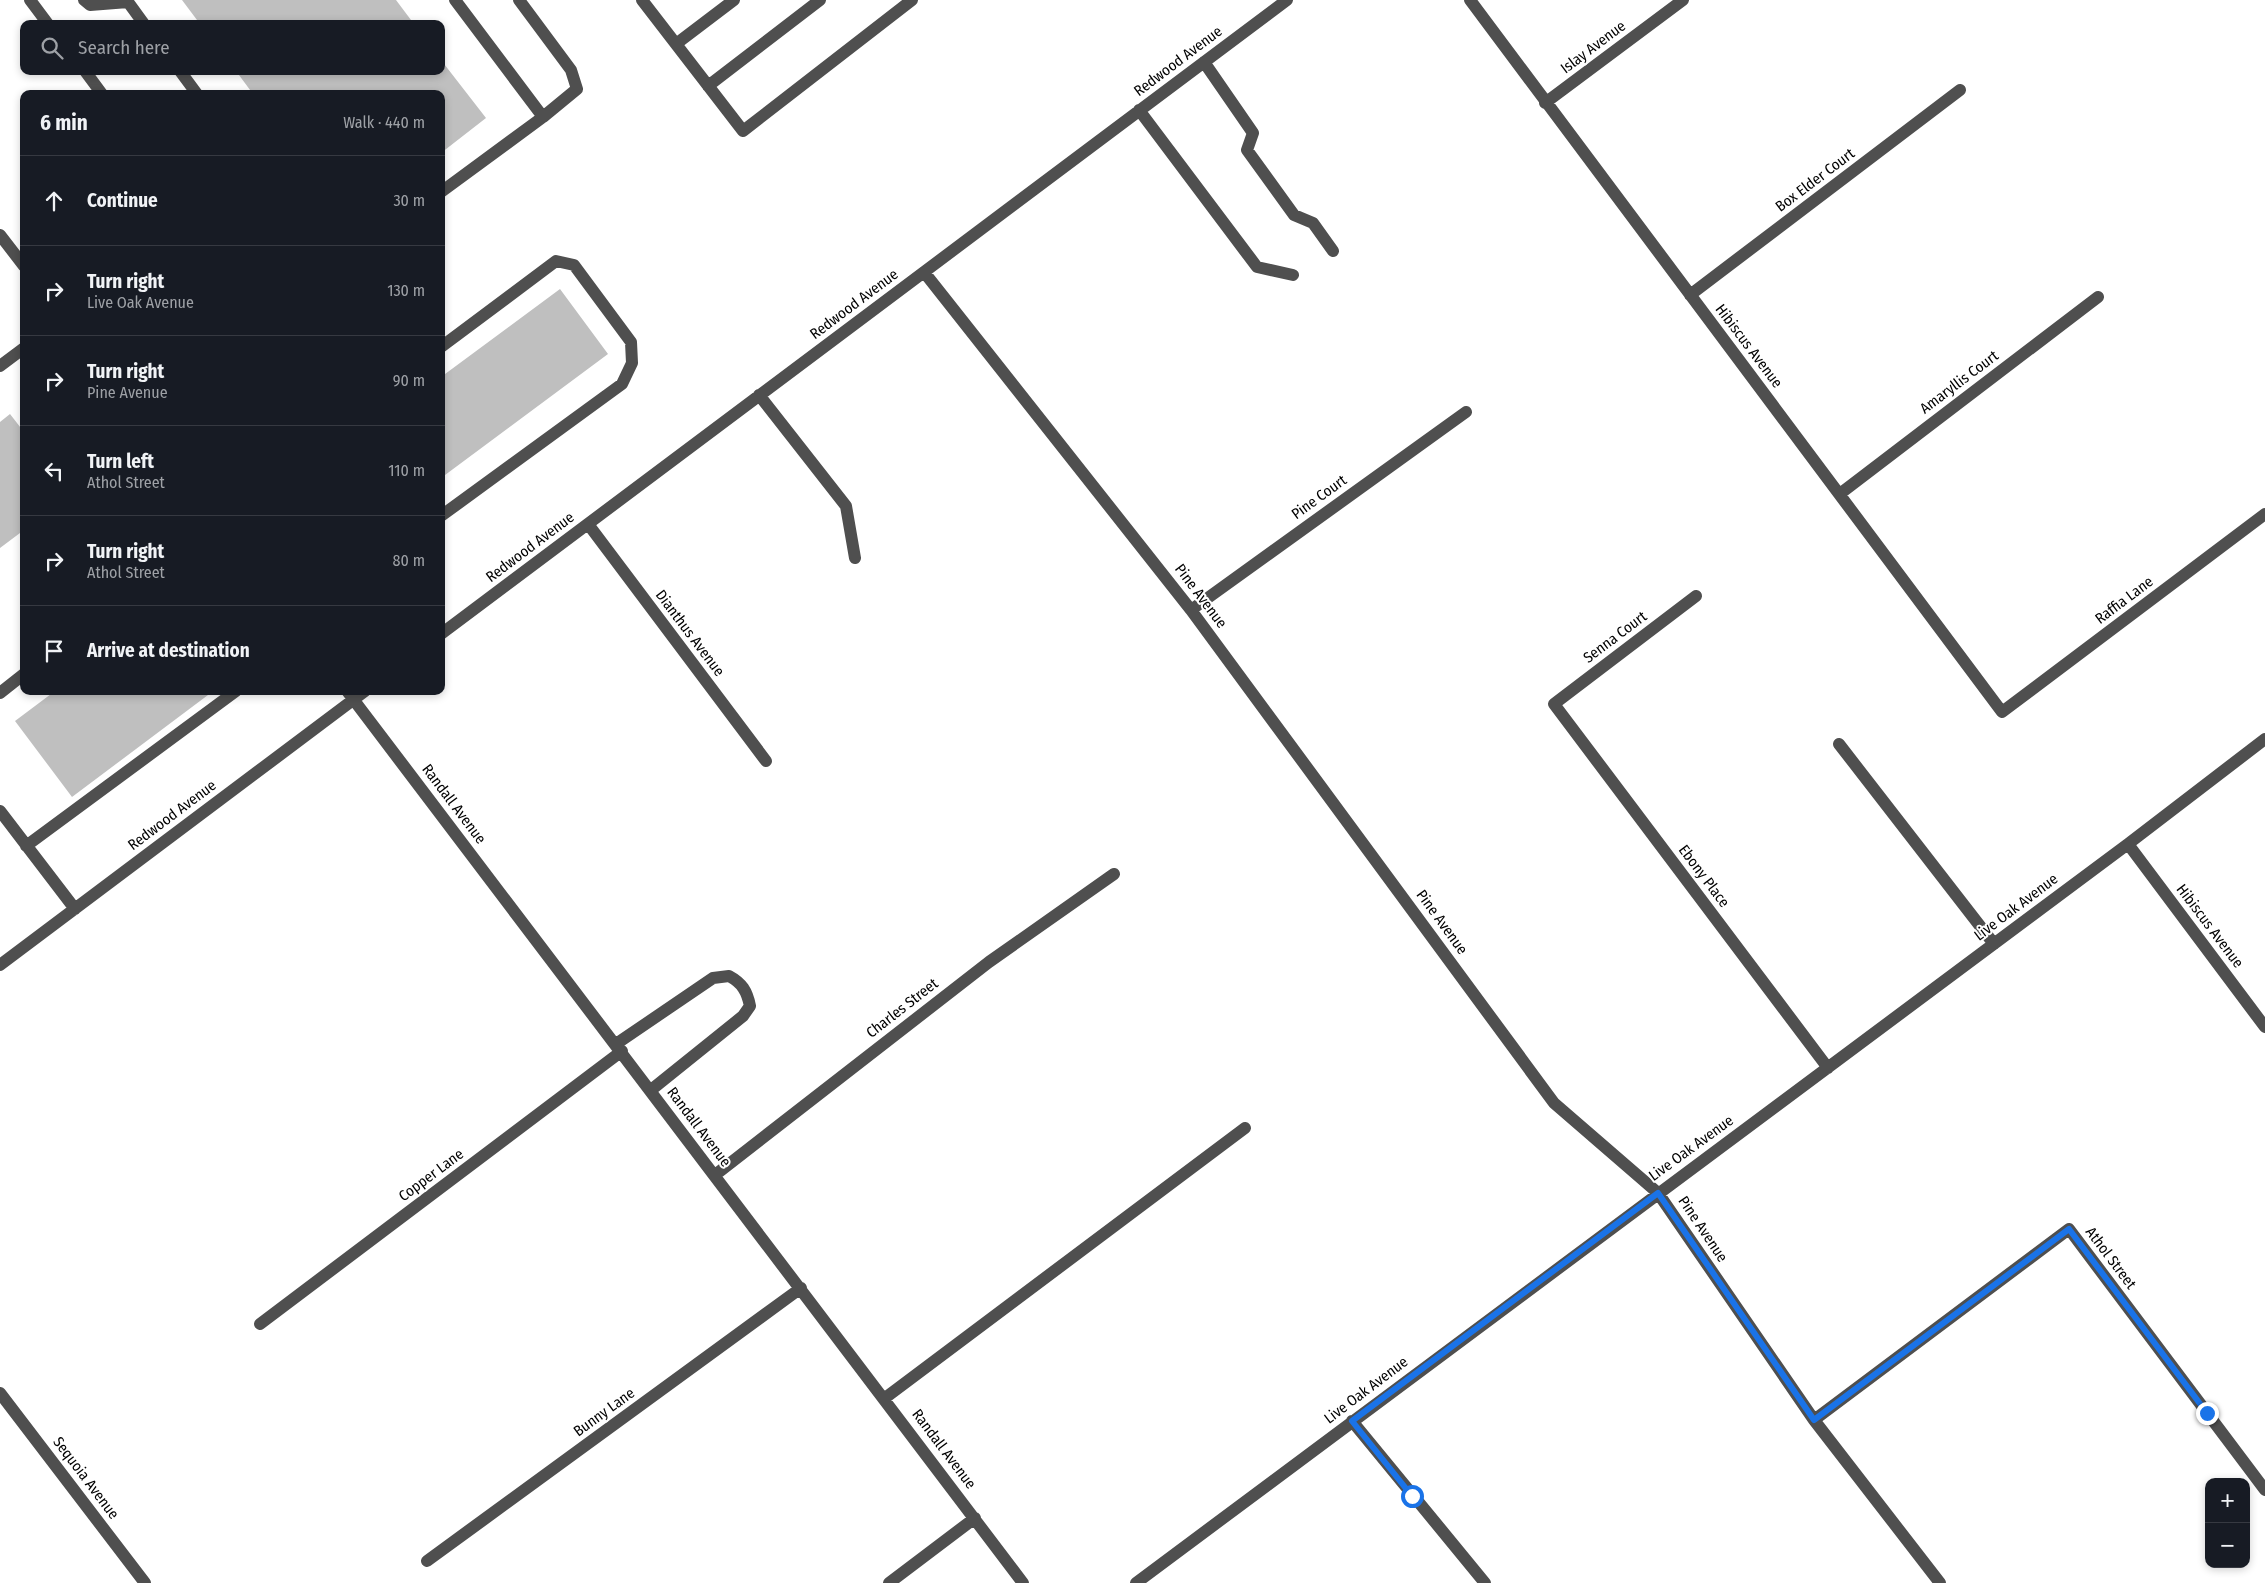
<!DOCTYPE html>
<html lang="en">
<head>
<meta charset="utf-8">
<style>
  body { margin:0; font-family:"Fira Sans Condensed",sans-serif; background:#20242c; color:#f1f3f6 }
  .controls { position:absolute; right:15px; bottom:15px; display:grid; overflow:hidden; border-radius:10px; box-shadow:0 2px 8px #0003 }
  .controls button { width:45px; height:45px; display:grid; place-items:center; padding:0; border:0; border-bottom:1px solid #363941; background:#171b24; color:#f1f3f6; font:25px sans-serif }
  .stop { position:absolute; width:15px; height:15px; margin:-11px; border:4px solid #1a73e8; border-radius:50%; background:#fff }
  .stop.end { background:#1a73e8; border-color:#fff; box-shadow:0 1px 5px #0008 }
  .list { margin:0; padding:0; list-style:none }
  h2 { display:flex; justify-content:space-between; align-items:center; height:65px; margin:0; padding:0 20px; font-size:21px }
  h2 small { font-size:16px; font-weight:400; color:#9ea1a6 }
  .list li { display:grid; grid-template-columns:32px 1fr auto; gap:15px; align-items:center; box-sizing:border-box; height:90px; padding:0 20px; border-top:1px solid #363941 }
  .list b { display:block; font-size:19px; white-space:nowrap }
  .list p { margin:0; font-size:16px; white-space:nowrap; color:#9ea1a6 }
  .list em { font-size:16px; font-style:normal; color:#9ea1a6 }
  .icon { flex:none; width:28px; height:28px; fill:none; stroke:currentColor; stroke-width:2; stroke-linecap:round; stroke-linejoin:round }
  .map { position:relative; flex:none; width:2265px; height:1583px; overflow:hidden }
  .search { position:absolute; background:#171b24; box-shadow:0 2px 8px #0003; left:20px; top:20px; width:425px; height:55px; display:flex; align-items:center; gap:12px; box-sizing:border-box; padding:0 18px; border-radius:10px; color:#9ea1a6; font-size:19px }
  .panel { position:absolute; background:#171b24; box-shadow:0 2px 8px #0003; left:20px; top:90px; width:425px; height:605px; border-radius:10px }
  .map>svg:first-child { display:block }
</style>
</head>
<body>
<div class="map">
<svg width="2265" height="1583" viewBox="0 0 2265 1583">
  <rect width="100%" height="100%" fill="#fff"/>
  <path fill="#bfbfbf" d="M182,0h214l18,24h-214z
    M441,60l45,58 -45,35v-59h-188l-17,-23h205z
    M560,289l48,65 -167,124v-101z
    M10,414l14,18v98l-24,18v-126z
    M55,691h150l3,4 -136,102 -57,-76z"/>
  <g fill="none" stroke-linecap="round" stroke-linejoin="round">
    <path stroke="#4f4f4f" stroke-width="12" d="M30,0l18,24
      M84,0l6,5 38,-3 16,22
      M519,0l52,70 6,19 -34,28
      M642,0l101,131 169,-131
      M1470,0l532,712 263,-198
      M676,44l58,-44
      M1204,62l49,71 -6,17 47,65 19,8 20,28
      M85,71l17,23
      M180,71l17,23
      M708,86l112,-86
      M1545,103l138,-103
      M1139,110l118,157 36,8
      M441,192l102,-75 -88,-117
      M0,235l24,31
      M924,272l267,338 363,493 104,90 156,227 126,163
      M1690,295l270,-205
      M441,347l115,-86 18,4 57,77 1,21 -10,21 -181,132
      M0,366l24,-18
      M759,395l87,111 9,52
      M1841,493l257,-196
      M588,524l178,237
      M1696,596l-142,108 274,364
      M1191,610l275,-198
      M441,634l846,-634
      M347,691l676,892
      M0,693l24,-19
      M1839,744l155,200
      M0,811l75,98
      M2128,844l137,183
      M26,846l210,-155
      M0,965l365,-274
      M616,1044l97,-66 16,-2c13,7 18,15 21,30l-7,10 -92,74
      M715,1175l274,-213 125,-88
      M260,1324l362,-273
      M0,1393l145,190
      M885,1398l360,-270
      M1814,1420l255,-191 196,261
      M1352,1421l133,162
      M427,1561l374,-273
      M889,1583l86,-65
      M1136,1583l992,-739 137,-105"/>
  </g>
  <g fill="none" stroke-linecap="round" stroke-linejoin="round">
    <path stroke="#1a73e8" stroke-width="6" d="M1412,1496l-60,-75 306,-228 156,227 255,-191 138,184"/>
  </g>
  <g text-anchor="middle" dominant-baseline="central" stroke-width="4" stroke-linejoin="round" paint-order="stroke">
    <g font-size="15" fill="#000" stroke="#fff">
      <text transform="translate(1593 47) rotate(-37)">Islay Avenue</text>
      <text transform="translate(1178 61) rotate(-37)">Redwood Avenue</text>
      <text transform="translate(1815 180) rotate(-37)">Box Elder Court</text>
      <text transform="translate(854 304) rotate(-37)">Redwood Avenue</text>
      <text transform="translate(1749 346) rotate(53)">Hibiscus Avenue</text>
      <text transform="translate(1959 382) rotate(-37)">Amaryllis Court</text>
      <text transform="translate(1319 497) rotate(-36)">Pine Court</text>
      <text transform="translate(530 547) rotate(-37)">Redwood Avenue</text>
      <text transform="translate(1201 596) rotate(53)">Pine Avenue</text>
      <text transform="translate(2124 600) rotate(-37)">Raffia Lane</text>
      <text transform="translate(690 633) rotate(53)">Dianthus Avenue</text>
      <text transform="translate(1615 637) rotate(-37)">Senna Court</text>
      <text transform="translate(454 804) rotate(53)">Randall Avenue</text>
      <text transform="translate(172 815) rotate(-37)">Redwood Avenue</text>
      <text transform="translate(1704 876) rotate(53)">Ebony Place</text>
      <text transform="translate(2016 907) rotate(-37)">Live Oak Avenue</text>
      <text transform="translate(1442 922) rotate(54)">Pine Avenue</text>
      <text transform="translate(2210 926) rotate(53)">Hibiscus Avenue</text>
      <text transform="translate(902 1008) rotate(-38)">Charles Street</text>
      <text transform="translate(699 1127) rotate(53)">Randall Avenue</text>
      <text transform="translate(1691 1148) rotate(-36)">Live Oak Avenue</text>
      <text transform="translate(431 1175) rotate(-37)">Copper Lane</text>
      <text transform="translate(1703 1229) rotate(56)">Pine Avenue</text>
      <text transform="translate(2111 1258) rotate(53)">Athol Street</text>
      <text transform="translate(1366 1390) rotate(-37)">Live Oak Avenue</text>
      <text transform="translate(604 1412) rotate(-36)">Bunny Lane</text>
      <text transform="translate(944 1449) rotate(53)">Randall Avenue</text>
      <text transform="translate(86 1478) rotate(53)">Sequoia Avenue</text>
    </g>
  </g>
</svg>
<div class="controls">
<button>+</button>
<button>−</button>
</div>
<div class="stop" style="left:1412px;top:1496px"></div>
<div class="stop end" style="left:2207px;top:1413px"></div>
<div class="search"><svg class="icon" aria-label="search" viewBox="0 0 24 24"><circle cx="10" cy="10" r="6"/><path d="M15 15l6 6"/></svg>Search here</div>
<section class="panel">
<h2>6 min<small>Walk · 440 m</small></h2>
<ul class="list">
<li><svg class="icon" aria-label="ahead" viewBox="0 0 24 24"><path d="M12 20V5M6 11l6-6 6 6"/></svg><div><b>Continue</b></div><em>30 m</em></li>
<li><svg class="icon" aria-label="right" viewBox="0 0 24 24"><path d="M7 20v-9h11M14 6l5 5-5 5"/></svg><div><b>Turn right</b><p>Live Oak Avenue</p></div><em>130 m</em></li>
<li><svg class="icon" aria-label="right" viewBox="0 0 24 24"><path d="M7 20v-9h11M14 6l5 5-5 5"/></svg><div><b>Turn right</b><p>Pine Avenue</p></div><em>90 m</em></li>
<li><svg class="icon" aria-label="left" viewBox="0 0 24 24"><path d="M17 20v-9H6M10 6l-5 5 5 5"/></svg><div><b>Turn left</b><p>Athol Street</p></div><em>110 m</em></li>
<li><svg class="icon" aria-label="right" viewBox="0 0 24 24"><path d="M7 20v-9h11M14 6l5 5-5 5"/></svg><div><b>Turn right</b><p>Athol Street</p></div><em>80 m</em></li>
<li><svg class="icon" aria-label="arrive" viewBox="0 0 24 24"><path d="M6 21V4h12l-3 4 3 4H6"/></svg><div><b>Arrive at destination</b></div></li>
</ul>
</section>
</div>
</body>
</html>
